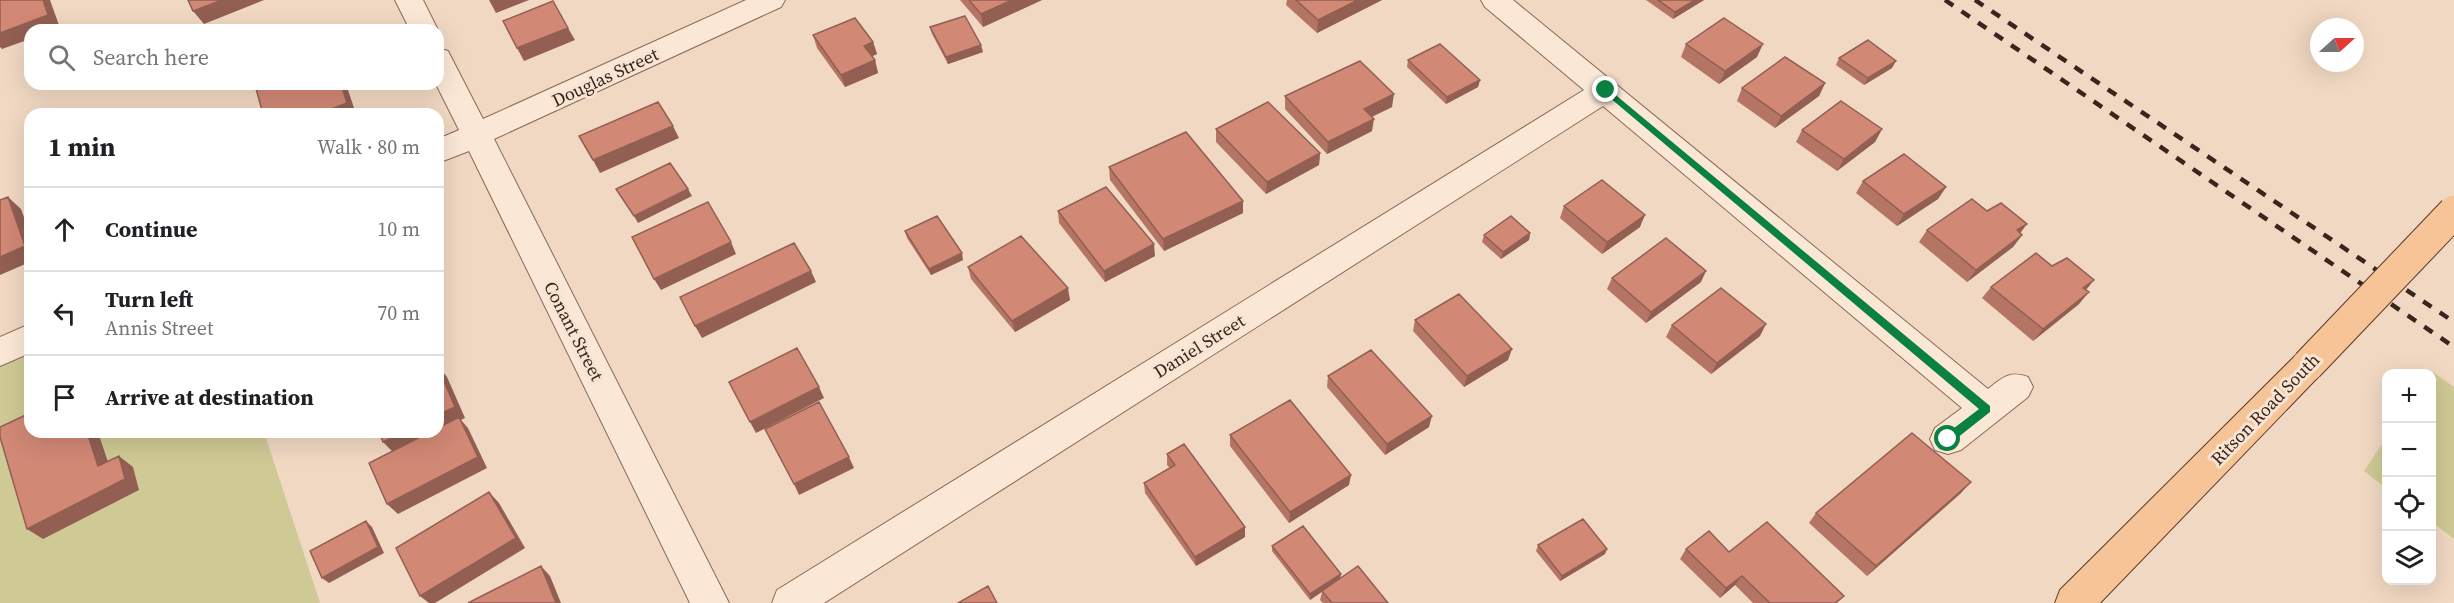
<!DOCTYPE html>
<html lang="en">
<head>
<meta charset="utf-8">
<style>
  body { margin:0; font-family:"Source Serif 4",serif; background:#f6f6f6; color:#202124 }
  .controls { position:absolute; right:18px; bottom:18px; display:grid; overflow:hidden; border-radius:12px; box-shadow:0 6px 24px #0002 }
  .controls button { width:54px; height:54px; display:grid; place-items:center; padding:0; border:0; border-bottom:2px solid #e0e0e0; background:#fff; color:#202124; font:30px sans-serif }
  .compass { position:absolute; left:2310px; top:18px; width:54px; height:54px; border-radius:50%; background:#fff; box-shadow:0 6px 24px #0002; rotate:69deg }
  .stop { position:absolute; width:18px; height:18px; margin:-14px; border:4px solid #0b8043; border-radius:50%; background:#fff }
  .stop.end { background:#0b8043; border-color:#fff; box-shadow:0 2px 6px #0008 }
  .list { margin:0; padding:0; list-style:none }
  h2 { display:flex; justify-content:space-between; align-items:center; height:78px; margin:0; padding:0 24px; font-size:26px }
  h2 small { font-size:20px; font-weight:400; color:#757577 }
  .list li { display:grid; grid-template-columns:39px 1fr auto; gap:18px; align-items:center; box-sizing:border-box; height:84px; padding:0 24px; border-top:2px solid #e0e0e0 }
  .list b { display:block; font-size:22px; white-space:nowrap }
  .list p { margin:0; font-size:20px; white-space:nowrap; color:#757577 }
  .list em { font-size:20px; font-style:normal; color:#757577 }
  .icon { flex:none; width:33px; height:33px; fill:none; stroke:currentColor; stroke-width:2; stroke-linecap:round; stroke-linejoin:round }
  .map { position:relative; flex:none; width:2454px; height:603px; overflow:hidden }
  .search { position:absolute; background:#fff; box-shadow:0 6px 24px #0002; left:24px; top:24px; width:420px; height:66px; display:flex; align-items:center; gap:15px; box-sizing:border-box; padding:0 21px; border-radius:18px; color:#757577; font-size:22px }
  .panel { position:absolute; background:#fff; box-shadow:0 6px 24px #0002; left:24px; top:108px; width:420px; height:330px; border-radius:18px }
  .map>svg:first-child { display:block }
</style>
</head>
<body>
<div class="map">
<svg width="2454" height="603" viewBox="0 0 2454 603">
  <rect width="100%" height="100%" fill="#f0d8c2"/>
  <path fill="#cfc995" d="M30,345v87h234l56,171h-320v-244z
    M2433,372l21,15v152l-22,-17z
    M2386,438v50l-22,-17z"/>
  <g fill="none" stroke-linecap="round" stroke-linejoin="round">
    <defs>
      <path id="minor" d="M395,0h28l15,30h-28z
        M746,0h39l-4,7 -287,132 235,464h-39l-221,-452 -31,12v-24l21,-9 -23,-46 2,-36 10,3 35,68z
        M1481,0h32l475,389c14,-11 22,-19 40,-12l5,10 -5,10 -67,53 -13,4 -13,-4 -5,-11 5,-11 27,-20 -359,-302 -779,497h-52l5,-13 807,-500 -99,-83z
        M30,324v29l-30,13v-29z"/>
      <path id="major" d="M2308,351l12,4 5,10 -5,10 -220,228h-45l5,-13 236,-235z"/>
    </defs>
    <use href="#minor" stroke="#8b6858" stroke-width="2"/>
    <use href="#major" stroke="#59382c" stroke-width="2"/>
    <use href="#minor" fill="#fbe7d5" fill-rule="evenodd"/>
    <use href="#major" fill="#f6c497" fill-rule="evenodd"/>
    <path stroke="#3a251d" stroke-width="4.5" stroke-dasharray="10 10" stroke-linecap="butt" d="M1945,0l509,347
      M1975,0l479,322"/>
    <defs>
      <path id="major-bridge" d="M2308,365l146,-153"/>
    </defs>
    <use href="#major-bridge" stroke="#59382c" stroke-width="34" stroke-linecap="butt"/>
    <use href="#major-bridge" stroke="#f6c497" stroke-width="32"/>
  </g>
  <path fill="#b47565" d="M960,0h82l-59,27z
    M1287,0h95l-65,33 -31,-28z
    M1646,0h58l-31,19z
    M930,27l53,25 -35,12 -16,-30z
    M813,35l60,7 4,12 -5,2 3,4 3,13 -33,14 -28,-39z
    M1686,44l71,13 -38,27 -38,-27z
    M1839,58l53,10 -28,17 -28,-20z
    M1408,60l72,20 -2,7 -32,17 -39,-37z
    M1825,83l-6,13 -44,32 -38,-27 5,-13z
    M1285,96l107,11 -20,10v14l-45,23 -42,-45z
    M1216,129l104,24 -1,12 -53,29 -50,-52z
    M1882,129l-7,13 -38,29 -41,-29 6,-12z
    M1109,167l134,34v12l-79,38 -54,-71z
    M1863,181l83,6 -8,12 -41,27 -41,-33z
    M1564,206l76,21 -38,27 -42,-36z
    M1058,211l97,45 -50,26 -46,-59z
    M1987,211l35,24 -9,12 -46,35 -48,-40 8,-12z
    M905,231l58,29 -32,15 -24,-37z
    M1530,233l-1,7 -28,19 -19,-17 2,-7z
    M2052,266l42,14 -8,10 -7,14 -46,37 -51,-43 9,-11z
    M968,267l102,33 -55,32 -44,-53z
    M1612,278l89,4 -55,41 -39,-34z
    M1415,320l93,40 -44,27 -51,-56z
    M1672,325l88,11 -49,38 -45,-37z
    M1328,376l101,51 -44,28 -58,-68z
    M1230,435l119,50 -60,38 -59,-77z
    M1167,454l78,83 -49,29 -51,-73 -1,-10 26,-15 -3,-3z
    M1961,493l-94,83 -58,-53 7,-10z
    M1538,545l67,9 -45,27 -24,-30z
    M1272,546l68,32 48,25h-65l-3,-3 2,-8 -12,8 -38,-49z
    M1686,549l43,3 115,44 -7,7h-84l-18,-18 -15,13 -40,-39z"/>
  <path fill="#925f52" d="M43,0h7l10,28 -6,2h-24v9l-28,10 -2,-2v-14z
    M222,0h42l-60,24 -11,-13z
    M489,0h40l-33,13z
    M1012,0h30l-59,27 -2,-13z
    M1358,0h24l-65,33 1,-13z
    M1695,0h9l-31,19 2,-7z
    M568,28l7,12 -51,21 -7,-13z
    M873,42l4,12 -9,4 -4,-12z
    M1763,44l-6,13 -38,27 6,-13z
    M981,45l2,7 -35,12 -2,-7z
    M875,60l3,13 -33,14 -4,-12z
    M1896,61l-4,7 -28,17 4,-7z
    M1480,80l-2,7 -32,17 1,-7z
    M1825,83l-6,13 -44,32 6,-12z
    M341,84h5l10,30h-38z
    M1394,94l-2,13 -30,14 2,-12z
    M1374,119l-2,12 -45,23 1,-12z
    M673,126l6,12 -79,35 -7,-13z
    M1882,129l-7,13 -38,29 7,-12z
    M1320,153l-1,12 -53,29 1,-12z
    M1946,187l-8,12 -41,27 7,-12z
    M688,189l4,7 -54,27 -4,-7z
    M8,197l13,12 9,25v28l-30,13v-18z
    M1243,201v12l-79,38 -1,-12z
    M1645,215l-5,12 -38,27 5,-12z
    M2027,224l-9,12 -1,-6z
    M1530,233l-1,7 -28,19 2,-7z
    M2022,235l-9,12 -46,35 9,-12z
    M731,242l5,12 -75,36 -7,-11z
    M1154,244l1,12 -50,26 -1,-11z
    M962,253l1,7 -32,15 -2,-6z
    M811,271l5,11 -114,56 -7,-12z
    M1706,271l-5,11 -55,41 5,-11z
    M2094,280l-10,12 -1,-4z
    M1068,288l2,12 -55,32 -3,-11z
    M2089,292l-10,12 -46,37 10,-12z
    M1766,324l-6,12 -49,38 6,-11z
    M1512,349l-4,11 -44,27 3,-11z
    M438,366l9,11 18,41 -4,2 7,8 19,40 -89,46 -11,-10 51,-73z
    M819,387l5,11 -68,35 -6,-11z
    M1432,416l-3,11 -44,28 2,-11z
    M87,432h11l15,45 -15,-11z
    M404,432h32l-42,21 -11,-11z
    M119,456l14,11 6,23 -96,49 -16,-10z
    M849,457l5,11 -55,27 -5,-11z
    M1351,475l-2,10 -60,38 1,-11z
    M1971,482l-10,11 -94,83 9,-10z
    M489,492l10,11 26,45 -90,55h-6l-9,-7z
    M366,521l6,6 12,26 -55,30 -7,-5z
    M1245,527v10l-49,29 -1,-9z
    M1607,549l-2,5 -45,27 2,-5z
    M541,566l9,10 11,27h-5z
    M1341,574l-1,5 -30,21v-6z
    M1742,576l-7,9 -15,13 6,-10z"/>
  <path fill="#d18875" stroke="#925f52" stroke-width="1.5" d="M0,0h43l5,15 -48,18z
    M188,0h34l-29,11z
    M969,0h43l-31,14z
    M1296,0h62l-40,20z
    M1658,0h37l-20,12z
    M553,1l15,27 -51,20 -14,-27z
    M965,16l16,29 -35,12 -16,-30z
    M855,18l18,24 -9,4 11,14 -34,15 -28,-40z
    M1724,18l39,26 -38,27 -39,-27z
    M1868,40l28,21 -28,17 -29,-20z
    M1440,44l40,36 -33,17 -39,-37z
    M1785,57l40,26 -44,33 -39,-28z
    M1360,61l34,33 -30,15 10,10 -46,23 -43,-46z
    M259,84h82l6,19 -29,11h-55l-8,-29z
    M1841,101l41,28 -38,30 -42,-29z
    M658,102l15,24 -80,34 -14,-24z
    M1268,102l52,51 -53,29 -51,-53z
    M215,110l2,4h-13z
    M1186,132l57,69 -80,38 -54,-72z
    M1904,154l42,33 -42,27 -41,-33z
    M670,163l18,26 -54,27 -18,-27z
    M1602,180l43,35 -38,27 -43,-36z
    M1106,187l48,57 -50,27 -46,-60z
    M8,197l17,49 -25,11v-57z
    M1972,199l15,12 14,-8 26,21 -10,6 5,5 -46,35 -49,-40z
    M708,202l23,40 -77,37 -22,-42z
    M937,216l25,37 -33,16 -24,-38z
    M1511,216l19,17 -27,19 -19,-17z
    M1021,236l47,52 -56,33 -44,-54z
    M1666,238l40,33 -55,41 -39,-34z
    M794,243l17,28 -116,55 -15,-29z
    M2036,253l16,13 15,-8 27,22 -11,8 6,4 -46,37 -52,-42z
    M1721,288l45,36 -49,39 -45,-38z
    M1459,294l53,55 -45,27 -52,-56z
    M797,348l22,39 -69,35 -21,-40z
    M1371,350l61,66 -45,28 -59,-68z
    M438,367l17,40 -17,8z
    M1290,400l61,75 -61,37 -60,-77z
    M819,402l30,55 -55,27 -29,-55z
    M30,413v19h57l11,34 21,-10 6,23 -98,50 -27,-92v-10z
    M459,417l19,40 -91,47 -18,-41 61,-31h8v-4z
    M379,432h25l-21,10z
    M1912,433l59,49 -95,84 -60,-53z
    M1184,444l61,83 -50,30 -51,-74 31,-18 -8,-11z
    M489,492l27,46 -96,58 -24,-48z
    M1583,519l24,30 -45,27 -24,-31z
    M366,521l12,26 -56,31 -12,-27z
    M1767,522l77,74 -9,7h-65l-28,-27 -16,12 -40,-39 23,-18 20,21z
    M1303,526l38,48 -31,20 -38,-48z
    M541,566l15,37h-88z
    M1358,566l30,37h-56l-10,-12z
    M988,586l9,17h-39z"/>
  <path fill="#0b8043" d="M1606,87l384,319v6l-38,30h-7v-7l34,-26 -376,-317 -2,-2z"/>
  <g text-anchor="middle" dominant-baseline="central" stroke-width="6" stroke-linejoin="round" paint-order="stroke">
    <g font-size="18" fill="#3a251d" stroke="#f7e4d2">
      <text transform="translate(605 77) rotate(-25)">Douglas Street</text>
      <text transform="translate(574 331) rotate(63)">Conant Street</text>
      <text transform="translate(1199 346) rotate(-32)">Daniel Street</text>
      <text transform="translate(2265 409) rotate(-46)">Ritson Road South</text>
    </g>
  </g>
</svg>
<div class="controls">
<button>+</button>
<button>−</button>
<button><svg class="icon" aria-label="locate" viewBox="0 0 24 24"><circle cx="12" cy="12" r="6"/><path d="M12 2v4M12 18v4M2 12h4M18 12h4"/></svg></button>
<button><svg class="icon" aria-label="layers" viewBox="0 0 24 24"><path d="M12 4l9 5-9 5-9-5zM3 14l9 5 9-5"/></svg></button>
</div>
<svg class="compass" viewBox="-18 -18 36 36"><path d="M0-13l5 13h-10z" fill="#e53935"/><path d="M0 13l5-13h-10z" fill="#757577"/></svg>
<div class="stop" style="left:1948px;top:439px"></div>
<div class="stop end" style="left:1606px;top:90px"></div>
<div class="search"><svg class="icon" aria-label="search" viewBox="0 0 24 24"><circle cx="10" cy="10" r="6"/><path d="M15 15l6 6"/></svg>Search here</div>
<section class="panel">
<h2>1 min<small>Walk · 80 m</small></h2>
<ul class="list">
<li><svg class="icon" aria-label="ahead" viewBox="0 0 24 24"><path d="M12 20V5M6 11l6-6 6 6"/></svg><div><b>Continue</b></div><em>10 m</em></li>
<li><svg class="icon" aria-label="left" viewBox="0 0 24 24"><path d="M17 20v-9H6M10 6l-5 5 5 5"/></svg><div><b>Turn left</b><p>Annis Street</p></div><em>70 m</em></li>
<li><svg class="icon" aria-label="arrive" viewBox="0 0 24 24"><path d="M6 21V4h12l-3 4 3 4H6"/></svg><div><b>Arrive at destination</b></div></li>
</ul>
</section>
</div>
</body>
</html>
